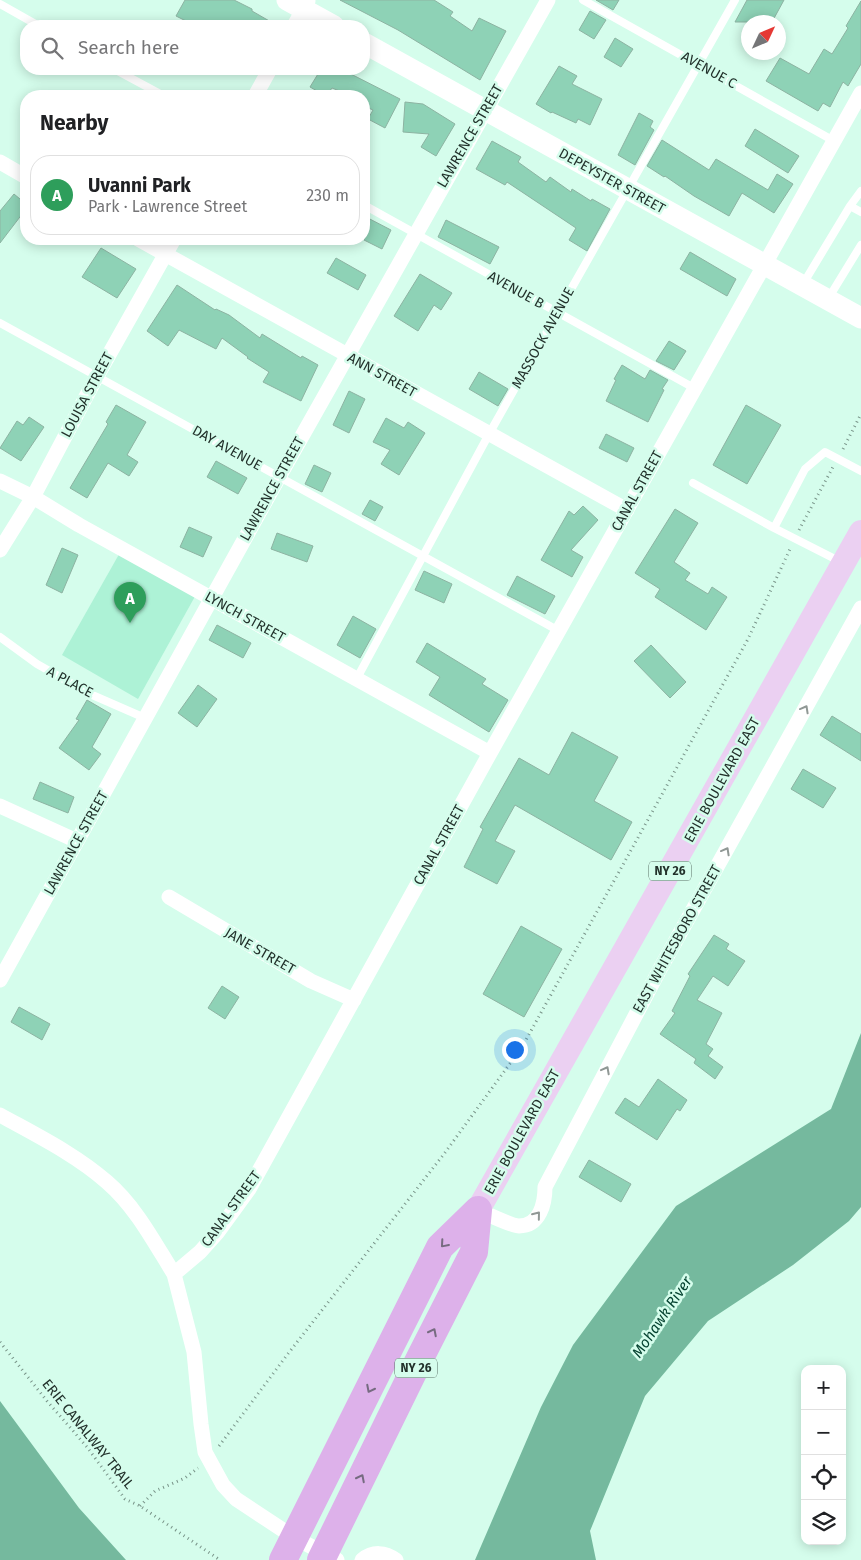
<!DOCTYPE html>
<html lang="en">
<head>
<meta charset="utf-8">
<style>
  body { margin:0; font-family:"Fira Sans",sans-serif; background:#f2f2f2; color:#202124 }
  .controls { position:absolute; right:15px; bottom:15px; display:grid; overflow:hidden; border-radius:10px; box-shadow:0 2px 12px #0003 }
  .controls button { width:45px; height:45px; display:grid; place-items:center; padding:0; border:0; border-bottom:1px solid #e0e0e0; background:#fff; color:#202124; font:25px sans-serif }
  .compass { position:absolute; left:741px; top:15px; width:45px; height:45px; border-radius:50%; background:#fff; box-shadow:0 2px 12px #0003; rotate:46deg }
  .you { position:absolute; left:514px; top:1049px; width:18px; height:18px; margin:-12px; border:4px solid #fff; border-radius:50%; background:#1a73e8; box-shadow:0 0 0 8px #1a73e833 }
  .badge { display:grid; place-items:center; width:32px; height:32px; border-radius:50%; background:#1a73e8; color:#fff; font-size:16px; font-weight:700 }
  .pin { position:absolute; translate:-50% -41px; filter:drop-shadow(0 1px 2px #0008) }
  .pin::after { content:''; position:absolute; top:26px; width:18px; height:15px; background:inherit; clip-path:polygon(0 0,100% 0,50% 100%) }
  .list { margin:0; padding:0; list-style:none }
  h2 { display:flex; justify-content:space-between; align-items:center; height:65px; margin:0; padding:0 20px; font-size:21px }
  h2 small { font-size:16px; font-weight:400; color:#757577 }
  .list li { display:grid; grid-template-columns:32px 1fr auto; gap:15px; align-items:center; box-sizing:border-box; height:80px; margin:0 10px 10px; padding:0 10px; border:1px solid #e0e0e0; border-radius:20px }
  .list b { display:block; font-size:19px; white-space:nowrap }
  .list p { margin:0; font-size:16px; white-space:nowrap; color:#757577 }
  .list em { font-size:16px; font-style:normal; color:#757577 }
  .icon { flex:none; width:28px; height:28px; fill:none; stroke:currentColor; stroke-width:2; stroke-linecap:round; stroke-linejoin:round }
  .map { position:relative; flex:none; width:861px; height:1560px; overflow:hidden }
  .search { position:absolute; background:#fff; box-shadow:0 2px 12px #0003; left:20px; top:20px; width:350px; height:55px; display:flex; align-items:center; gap:12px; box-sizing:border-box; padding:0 18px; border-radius:20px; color:#757577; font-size:19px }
  .panel { position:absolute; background:#fff; box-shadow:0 2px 12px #0003; left:20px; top:90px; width:350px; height:155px; border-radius:20px }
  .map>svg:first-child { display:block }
</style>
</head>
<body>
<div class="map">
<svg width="861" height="1560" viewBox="0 0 861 1560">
  <rect width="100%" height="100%" fill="#d5fdec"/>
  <path fill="#adf2d6" d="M122,549l76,42 -60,108 -76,-44z"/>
  <path fill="#75b99e" d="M861,1033v174l-12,14 -56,44 -85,56 -63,75 -55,135 6,29h-121l66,-153 32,-62 103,-139 155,-97z
    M0,1401l79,107 47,52h-126z"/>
  <path fill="#8ed2b6" stroke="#8db3a2" d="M185,0h49l18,9v2l26,15h-82l-20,-10z
    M340,0h94l19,12 -3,4 22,15 7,-13 27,13 -26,49 -82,-50z
    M596,0h23l-6,10z
    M747,0h37l-12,22h-37z
    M861,1v63l-13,22 -5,-4 -13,25 -7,-4 -5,8 -52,-30 14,-23 29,16 15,-25 8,5 16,-26 -2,-2z
    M590,11l16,9 -12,19 -15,-9z
    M615,38l18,11 -12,18 -17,-10z
    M559,66l18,10 -5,8 30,15 -12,26 -12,-6 -2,4 -24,-11 -1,1 -15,-9z
    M321,69h20l59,30 -15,29 -17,-9 5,-9 -9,-4v-10h-12l-20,-8 -6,8 -16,-9z
    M405,102l18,2 32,20 -19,32 -15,-9 8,-13 -26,-2z
    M639,113l14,8 -3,6 4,3 -19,35 -17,-10z
    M755,129l44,27 -11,17 -43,-27z
    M662,140l47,30 7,-11 52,31 9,-16 16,10 -19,29 -32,-20 -13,23 -35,-20 -29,-20 -1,1 -17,-11z
    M492,141l29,16 -3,5 28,20 4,-5 21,15 1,-3 19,12 1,-2 18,10 -23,42 -18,-11 7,-12 -69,-46 -2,3 -29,-16z
    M14,194l12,10v5l-26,34v-32z
    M364,216l27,14 -9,19 -18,-9z
    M446,220l53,27 -9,17 -52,-27z
    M101,248l35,21 -19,29 -35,-21z
    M690,252l46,27 -9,17 -47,-27z
    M336,258l30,17 -8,15 -31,-17z
    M420,274l32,19 -11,17 -7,-5 -16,26 -24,-15z
    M177,285l38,25 1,-1 13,6 31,23 2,-4 39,24 1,-2 16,9 -17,36 -38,-19 6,-10 -22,-14 1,-1 -26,-19 -6,11 -37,-19 -11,16 -21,-15z
    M669,341l17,10 -12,19 -18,-9z
    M622,365l23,14 5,-9 18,10 -6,9 2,1 -16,32 -42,-21 10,-21 -2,-1z
    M479,372l29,17 -10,17 -29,-17z
    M349,391l16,8 -16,34 -16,-8z
    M116,405l30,17 -19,33 11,7 -9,14 -21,-13 -21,35 -17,-10 38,-64 -2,-2z
    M746,405l35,20 -34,59 -34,-19z
    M29,417l15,10 -23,34 -21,-13 17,-27 6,4z
    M386,418l18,10 4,-6 17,11 -26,42 -18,-11 9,-14 -17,-8z
    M606,434l28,14 -7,14 -28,-14z
    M216,461l31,17 -9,16 -31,-17z
    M314,465l17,8 -9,19 -17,-8z
    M370,500l13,7 -8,14 -13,-7z
    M583,506l15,14 -27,30 12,7 -11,20 -31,-17 28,-49 5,4z
    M675,509l23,14 -24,39 16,11 -5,7 23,14 4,-7 15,10 -21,33 -51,-33 5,-8 -25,-16z
    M189,527l23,10 -9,20 -23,-10z
    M277,533l36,13 -6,16 -36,-13z
    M62,548l16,7 -16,38 -16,-8z
    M424,571l28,13 -8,19 -29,-13z
    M517,576l38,20 -10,18 -38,-19z
    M353,616l23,13 -16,29 -23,-13z
    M217,625l34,18 -8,15 -34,-18z
    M427,643l59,36 -4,5 26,16 -19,32 -60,-37 11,-18 -24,-15z
    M651,645l35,37 -16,16 -36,-37z
    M198,685l19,14 -20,28 -19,-14z
    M87,700l24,14 -19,33 9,7 -12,16 -30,-22 20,-28 -3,-1z
    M832,716l29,18v27l-41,-26z
    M572,732l46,25 -24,44 38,21 -21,38 -96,-55 -20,36 20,10 -18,33 -33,-17 19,-38 -3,-2 39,-69 30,17z
    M803,769l33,19 -13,20 -32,-19z
    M40,782l34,15 -6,16 -35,-14z
    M521,926l41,23 -38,68 -41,-23z
    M714,935l15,9 -3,5 19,12 -17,25 -15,-10 -16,24 25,13 -16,31 7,5 -5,7 15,11 -8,12 -21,-16 2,-4 -36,-25 15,-21 -3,-2 18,-35 -2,-2z
    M222,986l17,11 -14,22 -17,-11z
    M19,1007l31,17 -8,16 -31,-18z
    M658,1079l29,21 -7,11 -3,-2 -20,31 -42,-27 10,-15 14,9z
    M589,1160l42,24 -10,18 -42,-25z"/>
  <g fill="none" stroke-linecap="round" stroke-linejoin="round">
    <path stroke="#799489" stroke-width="3" stroke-dasharray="1 4" stroke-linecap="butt" d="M843,449l18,-35
      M799,530l34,-63
      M0,1342l47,59 40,46 38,52 15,7 80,54
      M219,1446l68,-91 157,-201 78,-107 226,-408 43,-92
      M140,1506l15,-15 30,-13 13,-10"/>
    <path stroke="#fff" stroke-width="8" d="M583,0l251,141
      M0,4l39,22
      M114,69l50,27
      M364,205l330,183
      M850,206l11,-15
      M803,284l47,-78 11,6
      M828,299l33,-54
      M0,323l559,308
      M693,483l81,45 67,34
      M774,528l31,-59 20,-17 36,19
      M0,637l37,27 53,30 55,24
      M356,680l133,-246 246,-434"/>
    <path stroke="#fff" stroke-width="15" d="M294,26l14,-25
      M255,96l15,-27
      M0,162l26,15
      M138,239l489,271
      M0,481l33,16 46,28 411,228
      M0,550l33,-53 64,-121 77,-137
      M0,806l77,35
      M169,897l142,84 43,19
      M0,980l279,-503 269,-477
      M0,1115c36,20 75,39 107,67 29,25 47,60 67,92
      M478,1210c9,4 34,16 41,16 21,0 26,-23 26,-39l115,-218 201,-361
      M337,1560l-42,-22 -59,-39 -13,-14 -18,-33 -4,-28 -7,-72 -20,-78 26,-22 17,-19 32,-44 241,-436 371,-660
      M362,1560c11,-9 23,-8 34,0"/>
    <path stroke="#fff" stroke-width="21" d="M287,0l47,26
      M364,43l497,275"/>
    <path stroke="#ebd0f2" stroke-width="24" d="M478,1210l383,-678"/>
    <path stroke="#ddb1ea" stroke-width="28" d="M283,1560l157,-313 38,-37
      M321,1560l100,-204 53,-104 4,-42"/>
  </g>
  <defs><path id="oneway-chevron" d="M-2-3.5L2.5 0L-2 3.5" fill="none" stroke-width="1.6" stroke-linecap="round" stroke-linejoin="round" transform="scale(1.25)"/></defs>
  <g stroke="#909895">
    <use href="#oneway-chevron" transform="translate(805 709) rotate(-61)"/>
    <use href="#oneway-chevron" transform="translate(726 851) rotate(-61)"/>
    <use href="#oneway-chevron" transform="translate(606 1070) rotate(-62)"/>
    <use href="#oneway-chevron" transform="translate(537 1215) rotate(-51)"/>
  </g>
  <g stroke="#766b81">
    <use href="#oneway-chevron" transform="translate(444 1244) rotate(131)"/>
    <use href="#oneway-chevron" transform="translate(433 1332) rotate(-63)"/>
    <use href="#oneway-chevron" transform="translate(370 1389) rotate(117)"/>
    <use href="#oneway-chevron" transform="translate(361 1478) rotate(-63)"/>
  </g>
  <g text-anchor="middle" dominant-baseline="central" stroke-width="5" stroke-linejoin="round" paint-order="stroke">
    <g fill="#d5fdec" stroke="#586e65" stroke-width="1">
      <rect x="649" y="861.5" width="42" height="19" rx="4"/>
      <rect x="395" y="1358.5" width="42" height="19" rx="4"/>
    </g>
    <g font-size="12" font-weight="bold" fill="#22312b">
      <text x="670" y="871">NY 26</text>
      <text x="416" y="1368">NY 26</text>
    </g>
    <g font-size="14" fill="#22312b" stroke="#d5fdec">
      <text transform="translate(709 70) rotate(29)">AVENUE C</text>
      <text transform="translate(470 136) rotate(-60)">LAWRENCE STREET</text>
      <text transform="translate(612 181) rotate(29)">DEPEYSTER STREET</text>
      <text transform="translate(516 290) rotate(29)">AVENUE B</text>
      <text transform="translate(543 338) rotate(-61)">MASSOCK AVENUE</text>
      <text transform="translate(382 375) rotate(29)">ANN STREET</text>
      <text transform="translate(87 395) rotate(-62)">LOUISA STREET</text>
      <text transform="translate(227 448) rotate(29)">DAY AVENUE</text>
      <text transform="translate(272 489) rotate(-61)">LAWRENCE STREET</text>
      <text transform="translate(637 491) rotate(-61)">CANAL STREET</text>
      <text transform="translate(245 617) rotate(29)">LYNCH STREET</text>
      <text transform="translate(70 682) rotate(28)">A PLACE</text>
      <text transform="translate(722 780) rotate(-61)">ERIE BOULEVARD EAST</text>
      <text transform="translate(76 843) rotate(-61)">LAWRENCE STREET</text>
      <text transform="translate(439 845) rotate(-61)">CANAL STREET</text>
      <text transform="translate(677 939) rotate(-61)">EAST WHITESBORO STREET</text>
      <text transform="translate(260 951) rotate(30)">JANE STREET</text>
      <text transform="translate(522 1132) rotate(-61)">ERIE BOULEVARD EAST</text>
      <text transform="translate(231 1209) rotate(-54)">CANAL STREET</text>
      <text transform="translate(88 1434) rotate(51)">ERIE CANALWAY TRAIL</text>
    </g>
    <g font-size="15" font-style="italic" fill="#064331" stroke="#d5fdec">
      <text transform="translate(662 1317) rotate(-56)">Mohawk River</text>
    </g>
  </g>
</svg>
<div class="controls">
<button>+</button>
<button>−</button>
<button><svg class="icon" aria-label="locate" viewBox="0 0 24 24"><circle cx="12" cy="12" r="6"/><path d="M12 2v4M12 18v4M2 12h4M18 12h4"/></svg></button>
<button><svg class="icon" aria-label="layers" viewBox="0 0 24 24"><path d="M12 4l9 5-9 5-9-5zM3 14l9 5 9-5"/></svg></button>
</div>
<svg class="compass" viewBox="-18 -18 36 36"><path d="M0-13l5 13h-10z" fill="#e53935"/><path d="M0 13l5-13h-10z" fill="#757577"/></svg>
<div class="you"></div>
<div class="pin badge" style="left:130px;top:623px;background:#2e9e5b">A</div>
<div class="search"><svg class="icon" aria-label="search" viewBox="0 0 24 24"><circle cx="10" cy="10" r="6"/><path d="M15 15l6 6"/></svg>Search here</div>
<section class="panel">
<h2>Nearby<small></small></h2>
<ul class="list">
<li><span class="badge" style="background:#2e9e5b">A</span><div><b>Uvanni Park</b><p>Park · Lawrence Street</p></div><em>230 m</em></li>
</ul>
</section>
</div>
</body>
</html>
